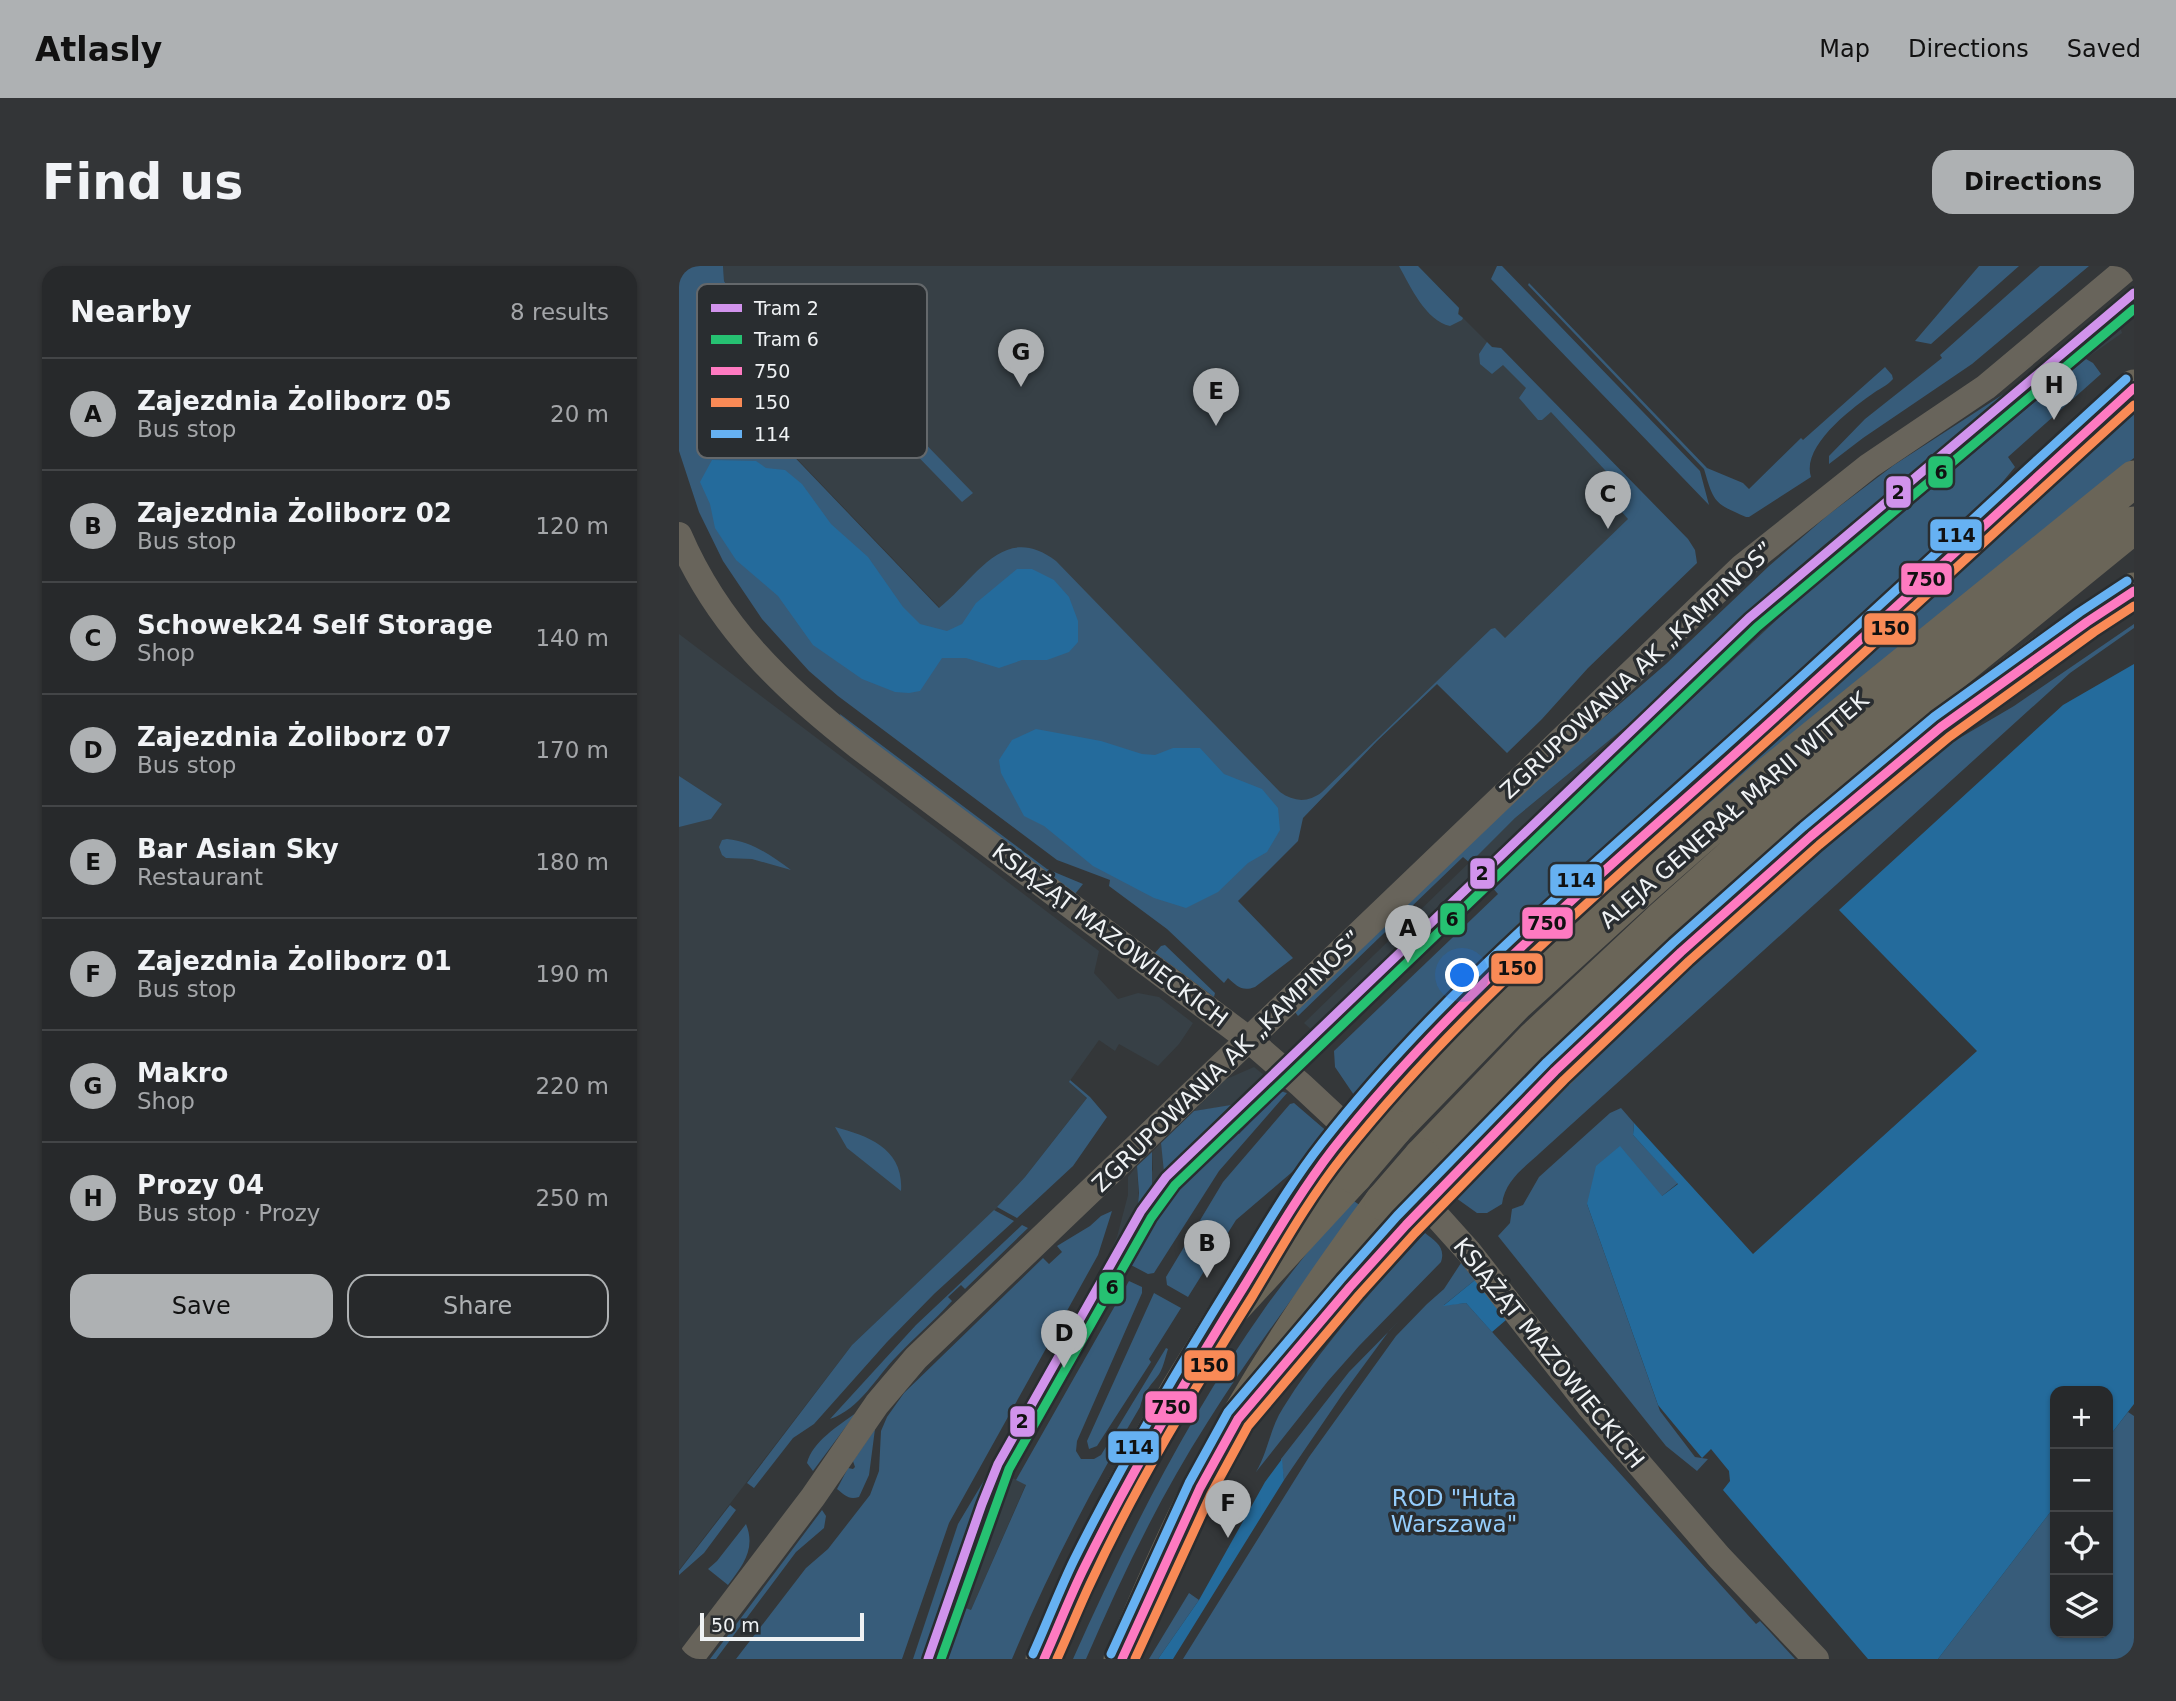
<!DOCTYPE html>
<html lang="en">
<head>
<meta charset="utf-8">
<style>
  body { margin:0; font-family:"DejaVu Sans",sans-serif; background:#333537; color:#f1f3f6 }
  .controls { position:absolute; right:21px; bottom:21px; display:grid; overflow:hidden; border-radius:14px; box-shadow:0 2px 5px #0004 }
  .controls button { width:63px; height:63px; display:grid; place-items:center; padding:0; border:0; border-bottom:2px solid #434547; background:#27292b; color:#f1f3f6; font:35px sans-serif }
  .scale { position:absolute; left:21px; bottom:18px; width:164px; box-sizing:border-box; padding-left:7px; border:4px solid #eff2f4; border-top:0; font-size:19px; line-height:24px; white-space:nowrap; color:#eff2f4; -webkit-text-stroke:5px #292d30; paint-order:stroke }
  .you { position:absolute; left:784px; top:710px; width:24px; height:24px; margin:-18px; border:5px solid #fff; border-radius:50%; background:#1a73e8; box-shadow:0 0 0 10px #1a73e833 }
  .badge { display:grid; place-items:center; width:46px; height:46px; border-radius:50%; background:#aeb1b3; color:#111; font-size:23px; font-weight:700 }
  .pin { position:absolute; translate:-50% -58px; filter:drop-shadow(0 2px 4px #0008) }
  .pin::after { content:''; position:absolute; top:37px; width:24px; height:21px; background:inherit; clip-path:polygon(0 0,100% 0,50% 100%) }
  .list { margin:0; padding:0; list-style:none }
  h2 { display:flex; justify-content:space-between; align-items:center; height:91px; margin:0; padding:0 28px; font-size:30px }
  h2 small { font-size:23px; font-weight:400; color:#a4a6a9 }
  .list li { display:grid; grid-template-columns:46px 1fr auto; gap:21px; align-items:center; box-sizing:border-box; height:112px; padding:0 28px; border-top:2px solid #434547 }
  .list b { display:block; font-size:26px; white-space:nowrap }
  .list p { margin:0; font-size:23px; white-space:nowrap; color:#a4a6a9 }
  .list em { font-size:23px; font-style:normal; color:#a4a6a9 }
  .actions { display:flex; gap:14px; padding:21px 28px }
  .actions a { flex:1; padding:16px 0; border:2px solid #aeb1b3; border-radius:21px; text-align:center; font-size:24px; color:#aeb1b3 }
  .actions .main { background:#aeb1b3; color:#111 }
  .icon { flex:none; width:38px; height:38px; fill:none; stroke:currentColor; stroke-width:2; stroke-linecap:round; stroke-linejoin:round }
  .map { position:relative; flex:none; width:1455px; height:1393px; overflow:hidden; border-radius:21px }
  header { display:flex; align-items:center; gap:42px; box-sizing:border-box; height:98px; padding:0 35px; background:#aeb1b3; color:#111 }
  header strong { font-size:33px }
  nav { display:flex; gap:38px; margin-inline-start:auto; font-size:24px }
  .intro { display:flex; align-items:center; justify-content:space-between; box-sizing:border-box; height:168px; padding:0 42px }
  h1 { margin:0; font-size:49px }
  .button { padding:18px 32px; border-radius:21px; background:#aeb1b3; color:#111; font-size:24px; font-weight:700 }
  main { display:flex; gap:42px; padding:0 42px }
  aside { flex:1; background:#27292b; border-radius:21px; box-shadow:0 2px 5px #0004 }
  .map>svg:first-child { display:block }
</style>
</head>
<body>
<header>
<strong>Atlasly</strong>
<nav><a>Map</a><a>Directions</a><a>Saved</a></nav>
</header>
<div class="intro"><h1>Find us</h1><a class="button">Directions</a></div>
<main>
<aside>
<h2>Nearby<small>8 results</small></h2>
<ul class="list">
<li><span class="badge">A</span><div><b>Zajezdnia Żoliborz 05</b><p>Bus stop</p></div><em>20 m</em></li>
<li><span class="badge">B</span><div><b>Zajezdnia Żoliborz 02</b><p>Bus stop</p></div><em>120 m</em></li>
<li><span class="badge">C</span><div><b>Schowek24 Self Storage</b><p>Shop</p></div><em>140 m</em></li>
<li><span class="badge">D</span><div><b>Zajezdnia Żoliborz 07</b><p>Bus stop</p></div><em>170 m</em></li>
<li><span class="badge">E</span><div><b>Bar Asian Sky</b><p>Restaurant</p></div><em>180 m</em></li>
<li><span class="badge">F</span><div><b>Zajezdnia Żoliborz 01</b><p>Bus stop</p></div><em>190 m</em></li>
<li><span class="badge">G</span><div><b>Makro</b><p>Shop</p></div><em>220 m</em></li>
<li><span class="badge">H</span><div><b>Prozy 04</b><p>Bus stop · Prozy</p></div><em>250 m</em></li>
</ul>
<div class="actions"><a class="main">Save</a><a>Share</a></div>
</aside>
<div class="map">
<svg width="1455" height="1393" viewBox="0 0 1455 1393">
  <rect width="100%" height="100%" fill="#343739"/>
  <path fill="#374046" d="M44,0h695l41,42v6l220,220 -175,215 -67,-65 -60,57 -74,77 -363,-210 -159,-166 41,-40 3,-8 -17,-21 -11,10 -20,-21 11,-11 -57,-58 -7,-12z
    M1434,38l9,29 -38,27 -284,238 -122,114 -17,-20 162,-146 113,-92z
    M0,368l420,317 -5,22 24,26 20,-6 21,4 34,26 -14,21 -21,22 -39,-22 -4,7 -16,-11 -30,42 18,16 -62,79 -29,32 -144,136 -173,225z
    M950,458l16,18 -154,144 -163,159 -24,-22 211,-205z
    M575,801l31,25 -6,-1 -40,43 -12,-9 -44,42 -20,24 -8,24 -26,49 -20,-10 8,-17 11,-42v-18l9,-11 2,38 5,-8 9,-27 -1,-17 9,-9 4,28 64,-65 -35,5 28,-30z
    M424,1000l17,10 -101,179 -9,22 16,7 -55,126 -28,-11 49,-132z"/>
  <path fill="#375c7a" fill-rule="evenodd" d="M0,0h44l1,15 7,12 57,58 -11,12 20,20 12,-11c8,9 19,17 13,30l-41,41 158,165c38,-30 64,-87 117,-47l224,231c14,10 28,11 42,0l169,-163 4,-1 10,10 123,-119 -21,-24 10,-12 -66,-71 -9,8h-4l-19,-22 7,-10 -23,-23 -11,9 -12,-10 -1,-10 8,-12 5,5 9,1 187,191 7,11 2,13 -109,105 -46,51 -35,34 -70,-69 -60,57 -74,77 -5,23 -60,60 55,57 -38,29c-13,5 -18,-1 -27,-9l-4,5 -57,-54 -58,-43 1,-6 -53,-20 -219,-164 -29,-25 -47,-52 -39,-58 -24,-49 -20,-61zM59,55l11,2c11,8 10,19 0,27l-13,1 -8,-8c-3,-10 0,-18 10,-22z
    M720,0h19l41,42 -1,6 5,4 -1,2 -12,6c-24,-5 -40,-40 -51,-60z
    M818,0h5l198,205 9,34 -218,-226z
    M1300,0h40l-88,78 -16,-3z
    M1361,0h49l-117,98 -109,74 -34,26v-8l36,-37 77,-61 -2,-3z
    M850,17l178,185 36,15 6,6 52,-51 2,2 82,-73 7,8 1,4c-5,6 -12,9 -18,13 -23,16 -74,54 -64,85l-62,40h-3c-32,-14 -32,-14 -42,-48l-176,-184z
    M1407,93l7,4 8,11 -93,83 7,10 -51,61 -606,573 -23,-34 -1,-16 164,-157 -7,-8 154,-144 -16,-18 -114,94 -45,45 -7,-6 -165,159 -3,-4 282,-271 89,-77 103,-98 59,-51 66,-50 122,-79 -80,68 -113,92 -162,146 17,20 122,-114z
    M170,99l124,128 -11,9 -123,-127z
    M1455,143v49l-32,24 -703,619 59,-73z
    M1455,358v4l-64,45 -529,479c-17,16 -36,28 -39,52l-15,9h-10l-21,-15 29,-32 199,-195 210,-182 52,-43 68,-40z
    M161,448l207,155 36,15 -8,10 -234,-175z
    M0,510l43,28 -11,15 -32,8z
    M48,573c26,3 43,16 64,31l-39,-11 -26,-1 -4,-3 -3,-8 3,-7z
    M486,679l50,48 -1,4 -59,-44 6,-7z
    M391,814l20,17 17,20 -34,49 -56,52 -20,-11 28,-30 62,-79 -18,-16z
    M601,825l7,2 -68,78 -65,102 -6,1 -19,-10 26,-49 10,-27 62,-63 12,9z
    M615,837l36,31 -32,33 -62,53 -48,77 -21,-12 -1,-8 57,-95 67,-78z
    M552,839l-67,67 -3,-29 33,-32z
    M942,842l13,15 -1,12 45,48 -16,13 -75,8 73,207 35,46 13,2 -11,12 -31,-25 -168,-210 12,-13 2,-14 11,-4 16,-28 71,-64z
    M156,861c34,9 69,22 66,64l-54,-43z
    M473,886v34l-14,20 1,-13 -2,-27z
    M672,933l10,7c-53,71 -107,142 -154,217 -48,75 -86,155 -121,236h-13c54,-121 115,-242 192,-351 27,-38 57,-73 86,-109z
    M315,944l20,11 -80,73 -47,48 -73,82 -21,14 -39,50 -7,-5 105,-138z
    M433,945l-14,44 -149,268 -47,136h-166l70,-91 22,-19 42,-54 9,-24 2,-40 6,-14 17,-24 139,-135 6,6 13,-12 -5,-6 33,-20 11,-10z
    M343,959l6,3 -63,61 -4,-4 -13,12 4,4c-17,19 -37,36 -55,55 -21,21 -37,53 -67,63l86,-94z
    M746,967c10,8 21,14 16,29l-82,84 -31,35 -72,91c12,-20 14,-44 27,-64 39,-63 92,-121 142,-175z
    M782,997l14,17 -31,25 22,-2 290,321 4,-3 35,38h-612l126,-202 87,-121 31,-32 17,-15z
    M450,1015l13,6v6l-65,148 -1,10 5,8h13l7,-4 65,-107 2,1c-3,9 -5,21 -11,28 -8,10 -14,17 -17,30 -48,81 -92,165 -128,252h-99l45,-135 34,-57 -49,132 28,11 55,-125 -10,-5z
    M475,1027l27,15 -32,51 2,3 -54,84 -8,3 -2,-8z
    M722,1053l-12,12 -47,64 -58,85 -3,-21 68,-87z
    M1449,1146l6,4v243h-196l117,-153v127h53v-195z
    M177,1147l-43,58 -6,-8c5,-21 32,-38 49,-50z
    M196,1163l-6,46 -10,22c-11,3 -14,-2 -22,-8l11,-21 5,1 2,-2 -2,-6z
    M51,1239l6,5 -32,43 -25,22v-4z
    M143,1244l4,6 -2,12 -28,24 -80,107h-6z
    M67,1258c10,25 -3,41 -18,61l-20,-16 9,-8z
    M510,1327l10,7 -41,59h-9z"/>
  <path fill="#246b9c" d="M33,194l44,1 10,7 19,2 17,14 29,40 37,33 35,50 17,17 27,7 15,-7 14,-21 41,-34h15l22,11 15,17 9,24v21l-9,10 -22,8h-25l-23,8 -33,-10h-24l-22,33 -11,2 -14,-1 -33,-13 -49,-34 -35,-49 -42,-36 -21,-32 -5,-24 -10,-22z
    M1455,398v740l-26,34v-47h-53v115l-117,153h-70l-145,-169 7,-9 -1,-10 -18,-22 -9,9 -44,-53 -71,-201 9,-38 24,-20 42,50 16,-12 -45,-49 1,-12 119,131 224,-203 -138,-141 224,-205z
    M357,463l65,12 41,13 13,1 18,-7h27l24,26 38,15 16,19 2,22 -13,22 -19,11 -30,29 -32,16 -32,-10 -61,-32 -49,-40 -20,-10 -23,-43 -2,-13 13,-20z
    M796,1014l31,40 -14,12 -26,-29 -23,3z
    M603,1193l2,21 -111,179h-15l41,-59 66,-118z"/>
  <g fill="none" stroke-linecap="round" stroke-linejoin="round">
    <path stroke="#68645b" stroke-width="26" d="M0,269c39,91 103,152 180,212l389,292 53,46 59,55
      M737,927l53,59 121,155 129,150 97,102
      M11,1393l123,-162 64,-93 39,-46 826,-791 127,-101 117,-79 144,-121"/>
    <path stroke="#6a6558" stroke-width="37" d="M691,838l76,-84 85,-83 267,-240 336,-309
      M715,862l122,-126 127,-116 130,-114 361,-293
      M743,891l112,-117 129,-121 133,-119 338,-275
      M769,916c209,-217 432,-426 686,-591
      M597,968l55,-83
      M650,1045l77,-86
      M365,1393l39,-89 42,-83 54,-97 46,-75 129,-140
      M443,1393c26,-58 50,-118 80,-174 52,-100 114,-193 181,-283"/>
    <path stroke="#6a6558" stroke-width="37" d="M652,885l39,-47
      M675,909l40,-47
      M704,936l39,-45
      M727,959l42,-43"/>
    <defs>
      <path id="bus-1" d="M365,1393c14,-31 26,-63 41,-93 48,-97 103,-190 160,-281 28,-46 55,-93 88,-136 111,-141 248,-257 381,-376 141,-127 280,-257 420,-385
        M443,1393l78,-171 38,-69 112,-132 56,-62 149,-154 126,-119 130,-116 130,-109 146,-105 47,-31"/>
      <path id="bus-2" d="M378,1393c12,-26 22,-52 34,-77 46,-99 103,-193 161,-285 29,-48 56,-97 91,-141 112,-141 249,-257 382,-377 138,-124 272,-250 409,-374
        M456,1393l76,-165 37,-68 111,-131 56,-62 149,-153 125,-119 130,-116 130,-108 145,-105 40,-26"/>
      <path id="bus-3" d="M354,1388c14,-31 26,-63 41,-94 48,-97 103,-190 160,-282 28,-45 55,-93 88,-135 111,-142 249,-258 382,-378 142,-127 281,-258 422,-386
        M432,1388l78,-171 39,-71 113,-133 56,-63 150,-154 126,-119 130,-116 131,-110 146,-105 47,-31"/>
    </defs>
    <use href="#bus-1" stroke="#292d30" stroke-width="14"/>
    <use href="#bus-2" stroke="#292d30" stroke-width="14"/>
    <use href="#bus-3" stroke="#292d30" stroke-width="14"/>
    <use href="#bus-1" stroke="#fe7ac1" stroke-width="9"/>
    <use href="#bus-2" stroke="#f98a56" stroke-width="9"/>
    <use href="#bus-3" stroke="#66b1f2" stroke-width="9"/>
    <defs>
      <path id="tram-1" d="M249,1393l54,-155 16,-40 143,-253 25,-34 583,-559 385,-325"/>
      <path id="tram-2" d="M262,1393l68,-190 142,-251 24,-33 582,-558 377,-318"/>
    </defs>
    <use href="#tram-1" stroke="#292d30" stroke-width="14"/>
    <use href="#tram-2" stroke="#292d30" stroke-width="14"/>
    <use href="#tram-1" stroke="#d193ec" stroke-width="9"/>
    <use href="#tram-2" stroke="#26c172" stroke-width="9"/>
  </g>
  <g text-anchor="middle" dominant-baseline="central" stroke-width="7" stroke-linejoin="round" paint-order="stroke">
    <g font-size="23" fill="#eff2f4" stroke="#292d30">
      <text transform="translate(958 404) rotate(-43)">ZGRUPOWANIA AK „KAMPINOS”</text>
      <text transform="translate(1055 544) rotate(-41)">ALEJA GENERAŁ MARII WITTEK</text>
      <text transform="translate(431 669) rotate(37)">KSIĄŻĄT MAZOWIECKICH</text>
      <text transform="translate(548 795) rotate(-44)">ZGRUPOWANIA AK „KAMPINOS”</text>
      <text transform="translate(870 1087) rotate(51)">KSIĄŻĄT MAZOWIECKICH</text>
    </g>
    <g font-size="23" fill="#95cdfc" stroke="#292d30">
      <text x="775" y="1232">ROD "Huta<tspan x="775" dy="26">Warszawa"</tspan></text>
    </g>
  </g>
  <rect x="18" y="18" width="230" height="174" rx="10" fill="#292d30" stroke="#64686b" stroke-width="2"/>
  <rect x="32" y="38" width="31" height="8" fill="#d193ec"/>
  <rect x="32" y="69" width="31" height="9" fill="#26c172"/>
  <rect x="32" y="101" width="31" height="8" fill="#fe7ac1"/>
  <rect x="32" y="132" width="31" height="9" fill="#f98a56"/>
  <rect x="32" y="164" width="31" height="8" fill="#66b1f2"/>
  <g font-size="19" fill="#eff2f4">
    <text x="75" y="49">Tram 2</text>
    <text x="75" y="80">Tram 6</text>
    <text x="75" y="112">750</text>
    <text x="75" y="143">150</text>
    <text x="75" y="175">114</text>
  </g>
  <g stroke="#292d30" stroke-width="2.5">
    <rect x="1248" y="189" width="27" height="34" rx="7" fill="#26c172"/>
    <rect x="1206" y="209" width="27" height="34" rx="7" fill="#d193ec"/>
    <rect x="1250" y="252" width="54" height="34" rx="7" fill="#66b1f2"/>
    <rect x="1221" y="296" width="53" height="34" rx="7" fill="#fe7ac1"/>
    <rect x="1184" y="346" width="54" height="34" rx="7" fill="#f98a56"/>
    <rect x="790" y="591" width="27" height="33" rx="7" fill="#d193ec"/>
    <rect x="870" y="597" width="54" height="34" rx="7" fill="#66b1f2"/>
    <rect x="760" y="636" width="27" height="34" rx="7" fill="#26c172"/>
    <rect x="842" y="640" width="53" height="34" rx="7" fill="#fe7ac1"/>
    <rect x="811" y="686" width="54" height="33" rx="7" fill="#f98a56"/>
    <rect x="419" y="1005" width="27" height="34" rx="7" fill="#26c172"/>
    <rect x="504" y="1083" width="53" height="33" rx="7" fill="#f98a56"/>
    <rect x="465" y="1124" width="54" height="34" rx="7" fill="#fe7ac1"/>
    <rect x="330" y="1139" width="27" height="33" rx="7" fill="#d193ec"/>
    <rect x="428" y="1164" width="53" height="34" rx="7" fill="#66b1f2"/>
  </g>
  <g font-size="19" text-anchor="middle" font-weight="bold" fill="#111">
    <text x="1262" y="213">6</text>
    <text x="1219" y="233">2</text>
    <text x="1277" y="276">114</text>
    <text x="1247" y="320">750</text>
    <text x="1211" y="369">150</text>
    <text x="803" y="614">2</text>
    <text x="897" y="621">114</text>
    <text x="773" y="660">6</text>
    <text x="868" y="664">750</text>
    <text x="838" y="709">150</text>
    <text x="433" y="1028">6</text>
    <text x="530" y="1106">150</text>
    <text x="492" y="1148">750</text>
    <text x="343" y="1162">2</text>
    <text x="455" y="1188">114</text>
  </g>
</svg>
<div class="controls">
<button>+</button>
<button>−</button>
<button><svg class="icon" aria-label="locate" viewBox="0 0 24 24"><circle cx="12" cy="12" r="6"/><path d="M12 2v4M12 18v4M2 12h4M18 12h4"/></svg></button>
<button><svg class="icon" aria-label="layers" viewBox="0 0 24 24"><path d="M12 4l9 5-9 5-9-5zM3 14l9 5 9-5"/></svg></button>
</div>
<div class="scale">50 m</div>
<div class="you"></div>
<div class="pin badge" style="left:729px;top:697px">A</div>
<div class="pin badge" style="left:528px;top:1012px">B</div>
<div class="pin badge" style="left:929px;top:263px">C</div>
<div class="pin badge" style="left:385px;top:1102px">D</div>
<div class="pin badge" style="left:537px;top:160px">E</div>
<div class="pin badge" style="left:549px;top:1272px">F</div>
<div class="pin badge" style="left:342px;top:121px">G</div>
<div class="pin badge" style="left:1375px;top:154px">H</div>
</div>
</main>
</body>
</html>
